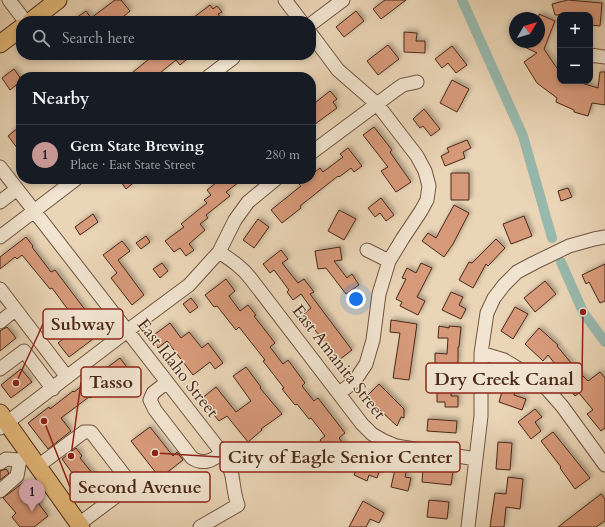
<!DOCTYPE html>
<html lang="en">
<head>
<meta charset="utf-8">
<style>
  body { margin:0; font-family:Cardo,serif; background:#242831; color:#f1f3f6 }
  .controls { position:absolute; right:12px; top:12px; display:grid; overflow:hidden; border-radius:8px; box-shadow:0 2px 6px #0003 }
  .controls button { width:36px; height:36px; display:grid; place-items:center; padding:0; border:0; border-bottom:1px solid #363941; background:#171b24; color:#f1f3f6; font:20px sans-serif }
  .compass { position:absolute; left:509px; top:12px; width:36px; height:36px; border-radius:50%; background:#171b24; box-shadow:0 2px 6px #0003; rotate:52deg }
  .you { position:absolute; left:356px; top:299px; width:14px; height:14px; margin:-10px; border:3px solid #fff; border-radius:50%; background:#1a73e8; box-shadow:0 0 0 6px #1a73e833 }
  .badge { display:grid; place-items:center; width:26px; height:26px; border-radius:50%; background:#c59692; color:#111; font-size:13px; font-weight:700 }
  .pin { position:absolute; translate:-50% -33px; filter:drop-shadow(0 1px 2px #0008) }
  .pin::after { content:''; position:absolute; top:21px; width:14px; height:12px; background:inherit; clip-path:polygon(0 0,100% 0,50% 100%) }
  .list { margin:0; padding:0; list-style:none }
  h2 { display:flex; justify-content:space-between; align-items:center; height:52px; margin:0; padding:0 16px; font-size:17px }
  h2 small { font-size:13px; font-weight:400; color:#9ea1a6 }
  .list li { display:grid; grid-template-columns:26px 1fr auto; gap:12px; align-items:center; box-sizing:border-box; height:60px; padding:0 16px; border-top:1px solid #363941 }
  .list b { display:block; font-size:15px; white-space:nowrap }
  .list p { margin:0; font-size:13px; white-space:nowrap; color:#9ea1a6 }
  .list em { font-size:13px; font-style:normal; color:#9ea1a6 }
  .icon { flex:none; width:22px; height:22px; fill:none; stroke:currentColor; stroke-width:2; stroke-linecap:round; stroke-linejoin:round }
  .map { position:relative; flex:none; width:605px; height:527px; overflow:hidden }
  .search { position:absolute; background:#171b24; box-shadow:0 2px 6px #0003; left:16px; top:16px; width:300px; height:44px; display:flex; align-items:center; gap:10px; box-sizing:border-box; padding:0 14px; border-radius:16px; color:#9ea1a6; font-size:15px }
  .panel { position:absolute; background:#171b24; box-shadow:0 2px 6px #0003; left:16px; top:72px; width:300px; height:112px; border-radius:16px }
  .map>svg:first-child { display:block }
</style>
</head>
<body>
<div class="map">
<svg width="605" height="527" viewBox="0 0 605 527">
  <defs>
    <filter id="shadow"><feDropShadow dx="2.5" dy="-2.5" stdDeviation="2" flood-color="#0004"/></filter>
  </defs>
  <rect width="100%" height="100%" fill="#ead5b6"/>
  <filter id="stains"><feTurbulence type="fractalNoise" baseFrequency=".005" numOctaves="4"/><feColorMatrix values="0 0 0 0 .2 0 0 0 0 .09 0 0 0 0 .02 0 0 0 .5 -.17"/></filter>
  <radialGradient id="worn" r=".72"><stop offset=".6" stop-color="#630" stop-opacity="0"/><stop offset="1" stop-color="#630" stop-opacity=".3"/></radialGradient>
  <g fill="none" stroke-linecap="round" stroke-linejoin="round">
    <path stroke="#98b9ae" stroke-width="10" d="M462,0l61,136 29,102
      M561,262l22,50 22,30"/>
  </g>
  <path fill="#d69979" stroke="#4a2918" filter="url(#shadow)" d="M115,0h6l9,11 -12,10h-46l14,-10 5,7z
    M385,0h21l-25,19 -8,-10z
    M568,0l34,3 -2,23 -10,-1v-10h-1l-19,-2 1,2h-16l-3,-11z
    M210,5l3,4 4,-3 5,6 -4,2 5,7h-34z
    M356,11l8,10 -20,16 -8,-10z
    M539,14l16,7 -11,28 12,18 4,3v11h18v1l20,6 2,-16h5v33l-13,-2 -4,13 -14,-4v-2l-18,-8 1,-4 -20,-15 -13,-21 13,-9 -23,-11h25z
    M404,32l13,1 -1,8h9v12l-21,-1z
    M388,45l11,14 -21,16 -11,-14z
    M452,46l15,19 -11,8 -8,-10 -6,5 -7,-9z
    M154,55l4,5 6,-5h28l-12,10 -4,-5 -21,17h-28z
    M14,69l7,10v2l-11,9 -8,-12z
    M452,80l17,9 -12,23 -17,-9z
    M330,91l7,8 -4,3 4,6 -26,19v-21z
    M424,109l16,20 -9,7 -8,-10 -3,2 -7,-9z
    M374,127l18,23 -2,2 21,30 -15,10 -15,-21 7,-4 -25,-32z
    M18,128l3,4v21l-13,-17z
    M467,140l4,8 -8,4 2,6 -20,8 -4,-10 8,-4 -2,-4z
    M348,148l14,18 -8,6 -3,-4 -12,9 -1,-1 -38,30 1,2 -19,15 -11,-13 30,-24 -2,-2 7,-5h5v-4l9,-7 3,4 20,-15 -3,-3z
    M451,173h18v27h-18z
    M119,179h19l-12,10z
    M221,179h22l-17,13 4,4 -24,19 2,3 -8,6 5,6 -16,14 5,6 -8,6 -6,-8 -6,4 -9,-11 19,-14 -3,-3 26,-21 -3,-3 7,-5 -4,-5z
    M568,188l4,9 -11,4 -3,-10z
    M381,198l13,17 -8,6 -6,-8 -5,4 -7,-9z
    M454,205l15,8 -16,31 -9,13 -22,-16 6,-8 8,5z
    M339,210l17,9 -12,21 -16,-9z
    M93,214l5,8 -18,13 -5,-8z
    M524,216l8,20 -21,8 -8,-20z
    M258,219l11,8 -15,21 -11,-8z
    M146,236l4,6 -9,7 -5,-6z
    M26,237l7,9 -1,1 19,25 4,-2 31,41 -3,2 11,14 -2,2 5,7 -28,21 -11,-14 20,-16 -11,-15 2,-1 -17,-23 -2,1 -28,-34 -5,4 -2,-2 -15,12v-12z
    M496,239l9,9 -17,18 -2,-2 -13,24 -14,-8 10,-18 3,1z
    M122,241l8,10 -12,9 26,35 -12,10 -21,-27 6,-5 -14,-18z
    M340,247l2,13 -8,1 13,17 5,-4 7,11 -13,9 -20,-26 -8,1 -3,-18z
    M281,250l7,9 -6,4 16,20 6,-4 10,13 -4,2 42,56 -13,10 -36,-45 8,-7 -10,-14 -8,6 -6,-8 2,-2 -15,-20 -4,3 -7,-9z
    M162,263l6,8 -8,7 -7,-9z
    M421,263l11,5 -15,29 8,4 -7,14 -18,-9 2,-4 -6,-3 10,-20 -4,-1 5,-10 9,5z
    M605,264v37l-5,2 -11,-21 -3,2 -4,-9z
    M226,279l9,12 -6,5 11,15 8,-6 8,10 -2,1 21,27 -5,4 13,17 5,-4 17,23 -3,3 12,15 4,-3 27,35 -6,5 10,13 -11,9 -4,-5 -2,1 -12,-16 5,-4 -14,-18 -2,1 -12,-15 -2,1 -13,-16 2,-1 -21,-27 2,-1 -26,-33 -3,3 -19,-24 -3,1 -9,-12z
    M545,281l11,13 -21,18 -11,-14z
    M451,292l12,5 -4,8 7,4 -5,10 -19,-9z
    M191,298l7,9 -8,6 -7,-9z
    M515,307l13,7 -15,25 -12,-8z
    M391,320l26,4 -8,56 -16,-2 7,-45 -10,-1z
    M170,323l11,15 8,-6 13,16 6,-5 15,20 -8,6 -5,-7 -17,13 -26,-34 -9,7 -8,-10z
    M439,326l10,2v-2l12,1 -2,20h-1v17h-9v18h2v14h7v11h-13v-5h-8v-29h-2v-20l12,1 1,-16h-10z
    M7,327l9,11 -16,13v-20z
    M539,328l19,17 -1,1 24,29h1l6,6 12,-9 5,6v50l-4,3 -14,-17 6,-4 -14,-17 -4,3 -12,-15 -7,-9 3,-3 -11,-14 -5,6 -18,-17z
    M120,358l9,12 -19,15 1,2 -7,6 -2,-3 -12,8 -1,-1 -28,21 10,13 -23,18 -20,-26 21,-16 1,2 23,-18 1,1z
    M246,367l15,20 -1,1 22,26 -21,15 1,1 -14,12 -21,-26 -8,5 -18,-22 15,-12 20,25 15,-11 -18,-25z
    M21,369l11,13 -21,16 -10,-13z
    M379,384l25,25v9l-3,-1 -4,9 -31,-29z
    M504,385l12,4 -2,6 12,4 -4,11 -23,-8z
    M535,409l7,8 -7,5 6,9 -10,8 -13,-17z
    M428,419l29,2 -1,12 -29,-2z
    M150,427l23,29 4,-4 6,8 -23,18 -29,-37z
    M553,432l37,46 -15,11 -15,-21 1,-1 -20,-26z
    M498,442l14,1 -2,27 -14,-1z
    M76,448l6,8 -2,2 17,21 -13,10 -22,-30z
    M363,453l10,4 -2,4 10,4 -4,13 -8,-3 -2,6 -13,-6z
    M396,465l11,3 -2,9 6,1 -3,13 -17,-4z
    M423,468l30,3 -2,14 -29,-3z
    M6,469l3,4 -9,7v-9z
    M508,477l15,2 -3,30 -14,-2 -2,20h-14l5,-34 11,1z
    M23,483l25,33 -14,11h-14l-8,-10 4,-4 -13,-15z
    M601,494l4,5v22l-9,6h-38z
    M429,500l20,2 -2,17 -20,-2z
    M363,501l21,12 -5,10 -9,-4 -4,8h-17z"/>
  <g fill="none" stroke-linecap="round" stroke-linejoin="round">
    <defs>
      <path id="minor" d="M9,0l16,21
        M285,0l16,21
        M311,24l32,-24
        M311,34l27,36 39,34 40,52 8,15 4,15 -2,14 -6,11 -18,27 -14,23 -10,33 -6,46 -7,24 -12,18 -15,11
        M590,55l15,2
        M208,77l25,-19
        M311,153l86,-64 6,-4 14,-3
        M0,167l226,291c1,6 5,12 6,18 2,10 2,19 6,29l-38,22
        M0,202l17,-13
        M0,237l76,-58
        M367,250l22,11
        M219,252c12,8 23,15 32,27l111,145 10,10 12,7 12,5 80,13
        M0,289l67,88
        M0,322l15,-12
        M481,353l23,7 25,15 18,14 15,17 43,59
        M0,369l24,-18 29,38
        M167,382l-14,11 -3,7 5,10 37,48c11,7 20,3 30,-5
        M0,428l127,-97 62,-46 30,-33 16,-32 13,-18 28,-23
        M0,463l6,-4 14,1 7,-6
        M38,466l46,-34h7l37,48 -1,8 -48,36
        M0,491l17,-15 3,-16
        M468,527l13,-111v-63l6,-40 7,-15 10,-13 13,-13 17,-9 35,-17 25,-7 11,-2"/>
      <path id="major" d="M31,21l27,-21
        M0,44l21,-16
        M0,413l81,114"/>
    </defs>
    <use href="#minor" stroke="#725440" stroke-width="15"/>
    <use href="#major" stroke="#4a2918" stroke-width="19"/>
    <use href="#minor" stroke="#f1e4d0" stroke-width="13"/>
    <use href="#major" stroke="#e5ba7b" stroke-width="17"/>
  </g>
  <g text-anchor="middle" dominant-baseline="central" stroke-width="3" stroke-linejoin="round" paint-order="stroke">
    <g font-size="17" fill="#4a2918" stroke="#f1e4d0">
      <text transform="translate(339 362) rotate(52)">East Amanita Street</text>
      <text transform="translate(178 368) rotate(52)">East Idaho Street</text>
    </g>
  </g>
  <path fill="none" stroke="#8f2418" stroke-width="1.5" d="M16 383L43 324M583 312L582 378M71 456L81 382M155 453L220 457M44 421L70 487"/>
  <g fill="#8f2418" stroke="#f1e4d0" stroke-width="1.5">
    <circle cx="16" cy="383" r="4"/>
    <circle cx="583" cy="312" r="4"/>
    <circle cx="71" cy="456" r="4"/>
    <circle cx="155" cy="453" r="4"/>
    <circle cx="44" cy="421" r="4"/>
  </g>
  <g fill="#f1e4d0" stroke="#8f2418" stroke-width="1.5">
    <rect x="43" y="309" width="80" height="30" rx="4"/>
    <rect x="426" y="363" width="156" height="30" rx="4"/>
    <rect x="81" y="367" width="60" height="30" rx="4"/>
    <rect x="220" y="442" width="240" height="30" rx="4"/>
    <rect x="70" y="472" width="140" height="30" rx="4"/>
  </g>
  <g font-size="18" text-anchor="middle" font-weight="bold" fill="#4a2918">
    <text x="83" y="330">Subway</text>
    <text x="504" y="385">Dry Creek Canal</text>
    <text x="111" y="388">Tasso</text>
    <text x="340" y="463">City of Eagle Senior Center</text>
    <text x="140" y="493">Second Avenue</text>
  </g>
  <rect width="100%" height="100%" filter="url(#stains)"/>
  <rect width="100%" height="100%" fill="url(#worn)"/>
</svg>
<div class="controls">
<button>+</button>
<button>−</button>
</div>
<svg class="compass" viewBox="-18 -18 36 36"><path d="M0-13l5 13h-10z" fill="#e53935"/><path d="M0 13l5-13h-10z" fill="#9ea1a6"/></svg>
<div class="you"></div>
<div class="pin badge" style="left:32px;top:512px">1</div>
<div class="search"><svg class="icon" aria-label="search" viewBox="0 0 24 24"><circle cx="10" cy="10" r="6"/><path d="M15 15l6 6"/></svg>Search here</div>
<section class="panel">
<h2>Nearby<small></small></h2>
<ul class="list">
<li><span class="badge">1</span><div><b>Gem State Brewing</b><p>Place · East State Street</p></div><em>280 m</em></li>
</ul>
</section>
</div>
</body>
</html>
